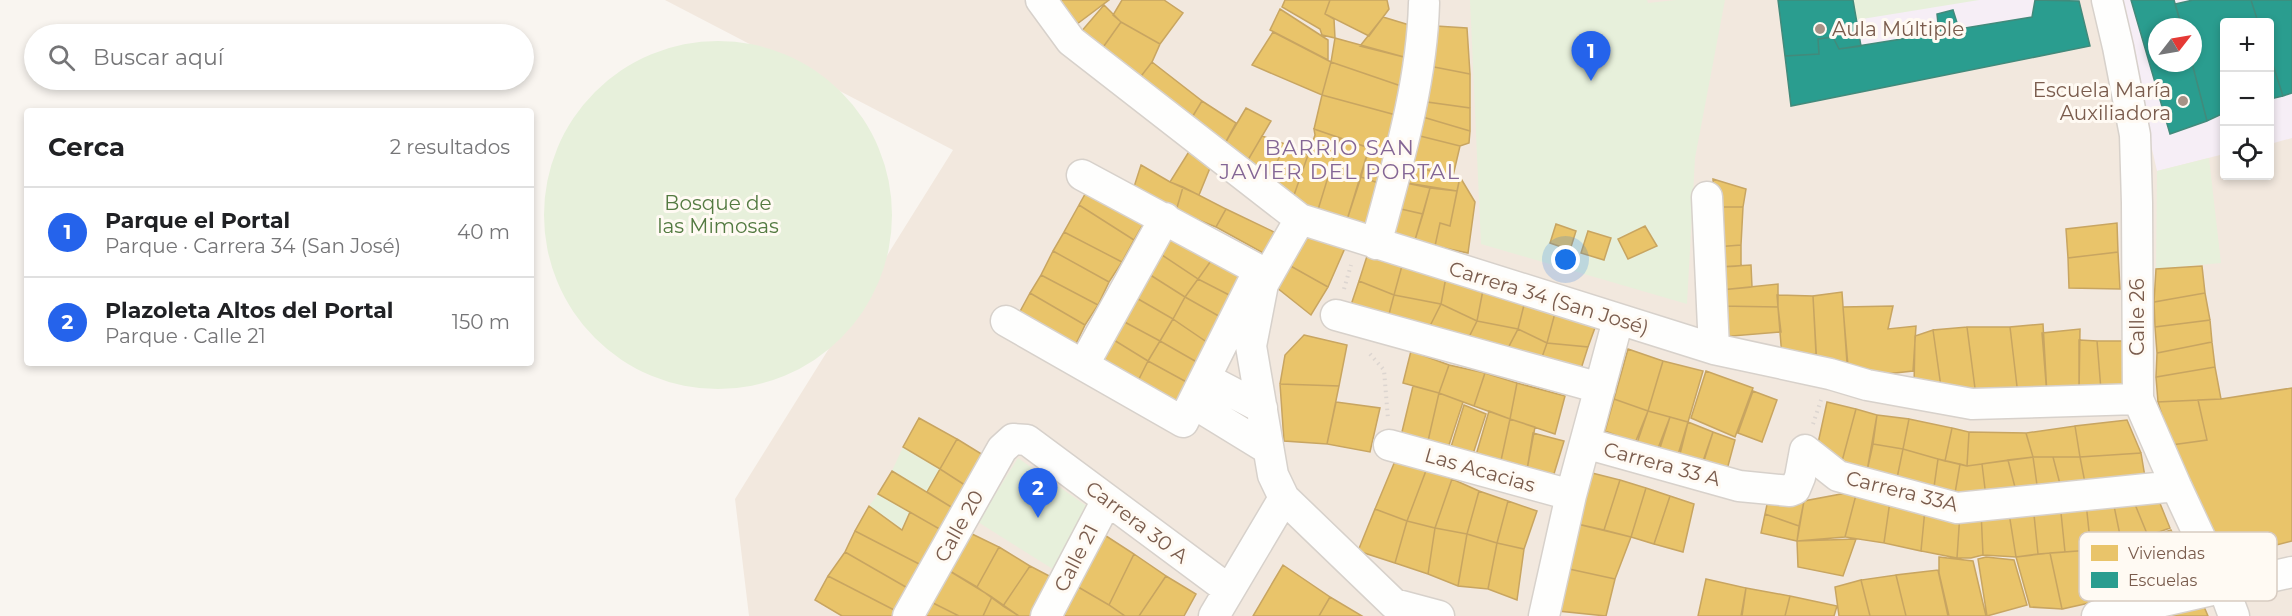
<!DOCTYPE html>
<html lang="es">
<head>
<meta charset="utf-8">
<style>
  body { margin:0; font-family:Montserrat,sans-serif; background:#f2f2f2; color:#202124 }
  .controls { position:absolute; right:18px; top:18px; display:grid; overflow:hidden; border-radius:6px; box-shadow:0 3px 9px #0003 }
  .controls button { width:54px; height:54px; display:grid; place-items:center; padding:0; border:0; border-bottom:2px solid #e0e0e0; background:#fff; color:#202124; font:30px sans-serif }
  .compass { position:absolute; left:2148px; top:18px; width:54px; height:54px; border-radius:50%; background:#fff; box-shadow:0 3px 9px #0003; rotate:59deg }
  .you { position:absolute; left:1566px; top:260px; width:21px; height:21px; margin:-15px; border:4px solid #fff; border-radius:50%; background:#1a73e8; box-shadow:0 0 0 9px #1a73e833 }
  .badge { display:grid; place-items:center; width:39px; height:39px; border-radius:50%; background:#2563eb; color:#fff; font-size:20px; font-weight:700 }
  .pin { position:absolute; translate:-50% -50px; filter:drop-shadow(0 2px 3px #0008) }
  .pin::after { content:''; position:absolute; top:32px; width:21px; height:18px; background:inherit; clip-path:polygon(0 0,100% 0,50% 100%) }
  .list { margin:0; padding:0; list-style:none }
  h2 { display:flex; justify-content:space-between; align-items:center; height:78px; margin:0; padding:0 24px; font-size:26px }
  h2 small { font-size:20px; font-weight:400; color:#757577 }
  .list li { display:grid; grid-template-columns:39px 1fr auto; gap:18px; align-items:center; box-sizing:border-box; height:90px; padding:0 24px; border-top:2px solid #e0e0e0 }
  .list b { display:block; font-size:22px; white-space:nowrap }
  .list p { margin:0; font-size:20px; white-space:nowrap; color:#757577 }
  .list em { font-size:20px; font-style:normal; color:#757577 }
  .icon { flex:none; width:33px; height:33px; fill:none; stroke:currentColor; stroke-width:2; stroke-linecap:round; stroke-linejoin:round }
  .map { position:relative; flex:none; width:2292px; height:616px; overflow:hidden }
  .search { position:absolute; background:#fff; box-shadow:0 3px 9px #0003; left:24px; top:24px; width:510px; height:66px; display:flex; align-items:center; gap:15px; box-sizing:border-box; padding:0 21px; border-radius:33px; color:#757577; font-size:22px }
  .panel { position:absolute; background:#fff; box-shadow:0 3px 9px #0003; left:24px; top:108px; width:510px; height:258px; border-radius:6px }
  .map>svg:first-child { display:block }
</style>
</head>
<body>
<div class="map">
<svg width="2292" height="616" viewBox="0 0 2292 616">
  <rect width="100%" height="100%" fill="#f9f5f0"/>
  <path fill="#f2e8de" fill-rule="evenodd" d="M665,0h1627v616h-1543l-14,-117 218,-349zM2224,22h46v154h-46zM2157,27h36v36h-36z"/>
  <path fill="#f6eef6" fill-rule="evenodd" d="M1778,0h301l11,46 -299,60z
    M2118,0h174v138l-22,6v-122h-46v132l-67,17zM2157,27h36v36h-36z"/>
  <path fill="#e7f0db" d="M1470,0h177l1,3 28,-3h49l-30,158 -8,146 -206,-60z
    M1853,0h126l-123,20z
    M544 215a174 174 0 1 1 348 0a174 174 0 1 1-348 0Z
    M2209,158l12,105 -65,6 1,-98z
    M903,447l37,22 -13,23 -35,-21z
    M1018,458l80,56 -31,64 -89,-56z
    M878,494l32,18 -8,18 -33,-24z"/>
  <path fill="#e9c46a" stroke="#c8a561" stroke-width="1.5" d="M1059,0h50l-32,24z
    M1122,0h42l19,13 -23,31 -39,-22 -8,-7z
    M1285,0h45l-5,14 9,5 1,19 -13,-3 -2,-6 -38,-22z
    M1330,0h57l2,9 -20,27 -44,-22z
    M1104,5l17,17 -22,31 -19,-20z
    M1280,9l48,31v20l-58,-30z
    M1383,17l33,10 -8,31 -48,-12z
    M1121,22l39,22 -8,18 -17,22 -36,-31z
    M1436,26l31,2 3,46 -41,-8z
    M1273,32l58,30 -9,33 -70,-30z
    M1335,38l73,20 -4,29 -73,-25z
    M1152,62l50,39 -14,23 -53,-40z
    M1331,62l73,25 -8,28 -74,-20z
    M1429,66l41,8v34l-50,-7z
    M1322,95l74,20 -6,40 -76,-26z
    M1202,101l34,22 -12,22 -36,-21z
    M1420,101l50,7v23l-54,-16z
    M1246,108l25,13 -23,39 -24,-15z
    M1416,115l54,16 -1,12 -9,3 -48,-12z
    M1314,129l26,9 -23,75 -24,-15 22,-63z
    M1412,134l48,12 -7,30 -48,-11z
    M1262,136l23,8 -15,34 -22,-18z
    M1340,138l29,10 -23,75 -29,-10z
    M1285,144l23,11 -15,43 -23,-20z
    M1369,148l21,7 -6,30 -23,-8z
    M1190,150l22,13 -13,32 -29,-13z
    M1141,165l29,17 13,5 -7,24 -43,-21z
    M1405,165l55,12 -3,14 -56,-9z
    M1361,177l23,8 -12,48 -26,-10z
    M1460,177l15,25 -7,51 -33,-7 5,-23 10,3z
    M1713,179l33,10 -3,18h-20l1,26 -9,-1z
    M1401,182l29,6 -7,26 -31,-7z
    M1089,187l57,32 -12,21 -55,-35z
    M1183,187l43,22 -10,18 -40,-16z
    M1430,188l27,3 -7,35 -10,-3 -5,23 -20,-6z
    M1079,205l55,35 -12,22 -58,-30z
    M1392,207l31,7 -8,26 -28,-7z
    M1723,207h20l-2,38 -26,2v-15l9,1z
    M1226,209l48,23 -9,22 -49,-27z
    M2117,223l1,29 -50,6 -2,-29z
    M1556,224l20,7 -6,19 -20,-7z
    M1645,226l12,20 -29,13 -10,-20z
    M1306,230l39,18 -17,39 -41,-23z
    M1588,231l23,7 -7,22 -23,-7z
    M1064,232l58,30 -13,20 -56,-31z
    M1167,232l46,26 -15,21 -42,-28z
    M1741,245v21l-23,1 -3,-20z
    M1053,251l56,31 -11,23 -57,-30z
    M1156,251l42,28 -13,18 -41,-26z
    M2118,252l2,37 -51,-1 -1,-30z
    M1368,253l35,9 -9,33 -35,-14z
    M1213,258l36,17 -14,23 -37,-19z
    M1403,262l43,15 -5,27 -47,-9z
    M1287,264l41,23 -17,28 -35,-28z
    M1751,265l1,22 -31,3 -3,-23z
    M2202,266l3,27 -51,9 2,-33z
    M1144,271l41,26 -12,22 -40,-23z
    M1041,275l57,30 -13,20 -55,-32z
    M1446,277l37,13 -6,31 -36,-17z
    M1198,279l37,19 -11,21 -39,-22z
    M1359,281l35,14 -6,23 -39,-7z
    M1778,284v23l-58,-1 1,-16z
    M1483,290l41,15 -6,24 -41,-8z
    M1842,292l5,71 -30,3 -4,-70z
    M1030,293l55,32 -12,25 -56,-33z
    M2205,293l5,27 -55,7 -1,-25z
    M1394,295l47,9 -12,24 -41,-10z
    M1777,295l36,1 3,58 -34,3z
    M1133,296l40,23 -13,22 -41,-22z
    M1185,297l39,22 -13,26 -38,-26z
    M1441,304l36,17 -9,18 -39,-11z
    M1524,305l31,8 -8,30 -29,-14z
    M1720,306l58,1 3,25 -61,5z
    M1893,306l-5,23 28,-3 -3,45 -64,7 -6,-71z
    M1555,313l41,12 -8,22 -41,-4z
    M1119,319l41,22 -12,20 -39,-24z
    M1173,319l38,26 -9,20 -42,-24z
    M2210,320l2,22 -55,11 -2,-26z
    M1477,321l41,8 -11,21 -39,-11z
    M2043,324l4,71h-29l-8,-68z
    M1967,327h43l8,68 -42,1z
    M1967,327l9,69 -34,-2 -9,-64z
    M1518,329l29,14 -6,17 -34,-10z
    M2080,329l-1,64 -32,2 -5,-62z
    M1933,330l9,64 -28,-7 1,-51z
    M1304,335l43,10 -8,41 -59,-2 5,-29z
    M1109,337l39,24 -12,24 -42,-24z
    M2079,340l18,1 4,49 -22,3z
    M1160,341l42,24 -10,20 -44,-24z
    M2097,341h25l6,50 -27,-1z
    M2212,342l3,25 -59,10 1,-24z
    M1547,343l41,4 -8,25 -39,-12z
    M1628,349l35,12 -15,50 -34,-12z
    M1411,351l38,14 -10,28 -36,-10z
    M1148,361l44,24 -14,25 -42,-25z
    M1663,361l40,10 -15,51 -40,-11z
    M1449,365l36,8 -11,33 -35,-13z
    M2215,367l6,32 -63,3 -2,-25z
    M1706,371l47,17 -18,49 -44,-19z
    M1485,373l32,10 -7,36 -36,-13z
    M1517,383l48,13 -10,38 -45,-15z
    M1280,384l59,2 -12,58 -43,-3z
    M1413,386l26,7 -11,48 -27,-5z
    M2292,388v153l-67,17 -54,-113 36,-5 -9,-40 23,-1z
    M1753,391l24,9 -15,42 -24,-9z
    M1439,393l24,9 -15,46 -20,-7z
    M1614,399l34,12 -13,32 -30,-12z
    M2198,400l9,40 -36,5 -13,-43z
    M1336,402l44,6 -10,44 -43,-8z
    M1827,402l29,7 -15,56 -26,-8z
    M1464,405l22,9 -13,40 -22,-7z
    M1856,409l21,6 -10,56 -26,-6z
    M1489,411l21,8 -10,46 -24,-10z
    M1648,411l22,6 -13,34 -20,-8z
    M1877,415l32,4 -6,30 -30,-5z
    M1670,417l18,5 -11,36 -18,-7z
    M919,418l38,21 -17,30 -37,-22z
    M1510,419l25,8 -8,43 -27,-5z
    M1909,419l43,9 -7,33 -42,-12z
    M2127,420l14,33 -61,4 -5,-31z
    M1688,422l25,10 -12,35 -22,-9z
    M2075,426l5,31h-47l-7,-24z
    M1952,428l17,4 -2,34 -22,-5z
    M1713,432l22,8 -10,37 -23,-10z
    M1969,432l57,1 7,24 -66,9z
    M1533,433l31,8 -11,36 -26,-7z
    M957,439l31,19 -17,31 -31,-20z
    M1873,444l30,5 -7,34 -29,-12z
    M1903,449l35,10 -5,35 -37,-11z
    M2141,453l5,30 -60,5 -6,-31z
    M2033,457h20l8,31 -23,4z
    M2033,457l5,35 -21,3 -9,-35z
    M2053,457h27l6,31h-25z
    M1938,459l22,5 -6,35 -21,-5z
    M2008,460l9,35 -31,2 -4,-33z
    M1395,461l32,7 -20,53 -32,-12z
    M1960,464l7,2 15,-2 4,33 -32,2z
    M1427,468l25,11 -17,49 -28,-7z
    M940,469l31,20 -15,21 -29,-18z
    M892,471l64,39 -13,21 -65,-37z
    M1592,473l28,7 -16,50 -31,-7z
    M1452,479l27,12 -12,43 -32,-6z
    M1620,480l26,8 -15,49 -27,-7z
    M1646,488l24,8 -16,48 -23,-7z
    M1479,491l29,10 -11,42 -30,-9z
    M1857,491l33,10 -6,42 -39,-6z
    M1857,491l-12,46 -48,4 7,-40z
    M1769,495l35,6 -5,25 -34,-12z
    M1670,496l24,8 -11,48 -29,-8z
    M2157,496l13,32 -22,8 -14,-34z
    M1508,501l29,10 -13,38 -27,-6z
    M1890,501l35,8 -4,42 -37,-8z
    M2113,501l21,1 14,34 -26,9z
    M2113,501l9,44 -31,5 -5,-47z
    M2060,503h26l5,47 -26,2z
    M2060,503l5,49 -27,2 -5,-49z
    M2033,505l5,49 -22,3 -8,-50z
    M869,506l33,24 8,-18 33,19 -20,35 -68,-35z
    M2008,507l8,50 -33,-2 -2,-44z
    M1375,509l32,12 -12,42 -37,-12z
    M1925,509l35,4 -3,45 -36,-7z
    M1981,511l2,44 -12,3h-14l3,-45z
    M1765,514l34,12 -2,15 -36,-8z
    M1407,521l28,7 -7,46 -33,-11z
    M1573,523l58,14 -16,42 -55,-12z
    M1435,528l32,6 -9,52 -30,-12z
    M2171,530l8,16 -53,16 -2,-16z
    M855,531l68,35 -12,24 -66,-38z
    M970,533l29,14 -22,40 -29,-17z
    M1103,534l31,20 -25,51 -36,-21z
    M1467,534l30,9 -9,46 -30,-3z
    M1856,539l-13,37 -45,-9 -1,-26z
    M1497,543l27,6 -7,51 -29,-11z
    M999,547l31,19 -27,40 -26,-19z
    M2091,550l12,50 -41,9 -12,-56z
    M845,552l66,38 -11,23 -72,-37z
    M2050,553l12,56 -32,-2 -14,-50z
    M1134,554l32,22 -27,40h-14l-16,-11z
    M1939,557l34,4 13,55h-37l-10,-43z
    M1986,557l28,3 13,45 -40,11 -9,-57z
    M1283,565l47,32 -11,19h-66z
    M1030,566l29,15 -22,35h-18l-16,-10z
    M1560,567l55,12 -9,37 -48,-5z
    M948,570l44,27 -9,19h-24l-30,-15z
    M1938,570l10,46h-42l-10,-41z
    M1896,575l10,41h-36l-9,-36z
    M828,576l72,37 -2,3h-56l-27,-16z
    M1166,576l30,18 -12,22h-45z
    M1706,579l40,9 -5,28h-43z
    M1861,580l9,36h-31l-4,-29z
    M1073,584l36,21 16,11h-70z
    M1746,588l44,8 -5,20h-43z
    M1790,596l47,10 -3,10h-49z
    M992,597l27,19h-36z
    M1330,597l32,19h-43z
    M929,601l30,15h-38z
    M2202,602l6,14h-39z"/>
  <path fill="#2a9d8f" stroke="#428a7b" stroke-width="1.5" d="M1778,0h75l8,46 -22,3 -6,-12 -15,2 1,15 -34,2z
    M2035,0l44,1 11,45 -299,60 -6,-50 34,-2 -1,-15 15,-2 6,12 100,-16 -2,-19 16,-4 6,19 73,-12z
    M2131,0h43l8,27h-25v36h35l15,58 -37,13z
    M2193,0h58l7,22h-34v91l-17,8 -15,-58 1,-36h-11l-7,-23z
    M2251,0h41v93l-9,3 -13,-40v-34h-12z
    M2270,56l13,40 -13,3z"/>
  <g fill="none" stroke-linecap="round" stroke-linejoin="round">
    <defs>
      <path id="minor" d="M1041,0l30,41 229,178 414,130 116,25 37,11 105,19 166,-5
        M2107,0l11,47 17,88 2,68 1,196 38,87 48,103 10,27
        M1082,175l186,100
        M1707,197l7,152
        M1300,219l-37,65 -12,62 22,129 11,23 110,106 45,12
        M1376,244c21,-78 46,-160 48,-241
        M1336,315l264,73
        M1006,321l177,101 71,-142
        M1084,364l81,-146
        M1205,378l57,30
        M1193,403l75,46
        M1585,443l154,43 51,5 5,-2 5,-12 5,-27 33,26 119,32 219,-22
        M1389,445l182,50
        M908,616l94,-167 11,-10 14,1 202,150
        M1046,616l61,-116
        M1214,616l70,-118
        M1544,616l27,-121 47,-175
        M2097,616l195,-44"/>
    </defs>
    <use href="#minor" stroke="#d7d1cb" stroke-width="33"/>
    <path stroke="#dcd5d0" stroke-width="4" stroke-dasharray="1.5 4.5" stroke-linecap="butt" d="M1344,289l7,-24
      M1370,354l14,16 4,49
      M1813,424l8,-24"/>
    <use href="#minor" stroke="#fefefd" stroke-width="30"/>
  </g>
  <g fill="#a69286" stroke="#fffaf3" stroke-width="2">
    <circle cx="1820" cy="29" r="6"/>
    <circle cx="2183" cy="101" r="6"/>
  </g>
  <g text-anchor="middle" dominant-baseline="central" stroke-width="6" stroke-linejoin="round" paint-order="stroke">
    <g font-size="20" fill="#7a5c4d" stroke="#fffaf3" text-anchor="start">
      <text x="1832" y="29">Aula Múltiple</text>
      <text x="2171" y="90" text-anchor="end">Escuela María<tspan x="2171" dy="23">Auxiliadora</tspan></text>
    </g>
    <g font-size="20" fill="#537a41" stroke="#fffaf3">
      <text x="718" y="203">Bosque de<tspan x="718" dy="23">las Mimosas</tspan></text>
    </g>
    <g font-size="20" fill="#7a5c4d" stroke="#fffaf3">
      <text transform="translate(1549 298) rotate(17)">Carrera 34 (San José)</text>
      <text transform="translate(2137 317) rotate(-90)">Calle 26</text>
      <text transform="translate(1662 464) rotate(15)">Carrera 33 A</text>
      <text transform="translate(1480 470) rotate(16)">Las Acacias</text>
      <text transform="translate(1902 491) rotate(14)">Carrera 33A</text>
      <text transform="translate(1137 522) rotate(37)">Carrera 30 A</text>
      <text transform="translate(959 526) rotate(-61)">Calle 20</text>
      <text transform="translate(1076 558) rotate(-63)">Calle 21</text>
    </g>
    <g font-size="21" letter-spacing="1.5" fill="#846695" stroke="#fffaf3">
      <text x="1340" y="147">BARRIO SAN<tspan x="1340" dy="24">JAVIER DEL PORTAL</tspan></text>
    </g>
  </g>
  <rect x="2079" y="532" width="198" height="69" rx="9" fill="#fffaf3" stroke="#d7cbc1" stroke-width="1.5"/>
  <rect x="2091" y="545" width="27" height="16" fill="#e9c46a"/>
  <rect x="2091" y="572" width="27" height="16" fill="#2a9d8f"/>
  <g font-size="16" fill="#7a5c4d">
    <text x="2128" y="559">Viviendas</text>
    <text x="2128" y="586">Escuelas</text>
  </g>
</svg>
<div class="controls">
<button>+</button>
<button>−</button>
<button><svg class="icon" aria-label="locate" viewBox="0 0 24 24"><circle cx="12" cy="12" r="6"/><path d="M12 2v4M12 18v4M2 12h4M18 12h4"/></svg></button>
</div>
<svg class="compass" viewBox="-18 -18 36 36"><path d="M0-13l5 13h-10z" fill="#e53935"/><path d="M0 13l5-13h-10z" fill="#757577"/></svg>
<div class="you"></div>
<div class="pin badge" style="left:1591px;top:81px">1</div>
<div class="pin badge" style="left:1038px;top:518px">2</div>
<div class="search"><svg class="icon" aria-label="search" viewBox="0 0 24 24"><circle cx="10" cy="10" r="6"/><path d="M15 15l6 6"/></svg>Buscar aquí</div>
<section class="panel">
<h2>Cerca<small>2 resultados</small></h2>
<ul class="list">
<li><span class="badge">1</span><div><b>Parque el Portal</b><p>Parque · Carrera 34 (San José)</p></div><em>40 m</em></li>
<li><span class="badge">2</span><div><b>Plazoleta Altos del Portal</b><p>Parque · Calle 21</p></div><em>150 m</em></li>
</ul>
</section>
</div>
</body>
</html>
